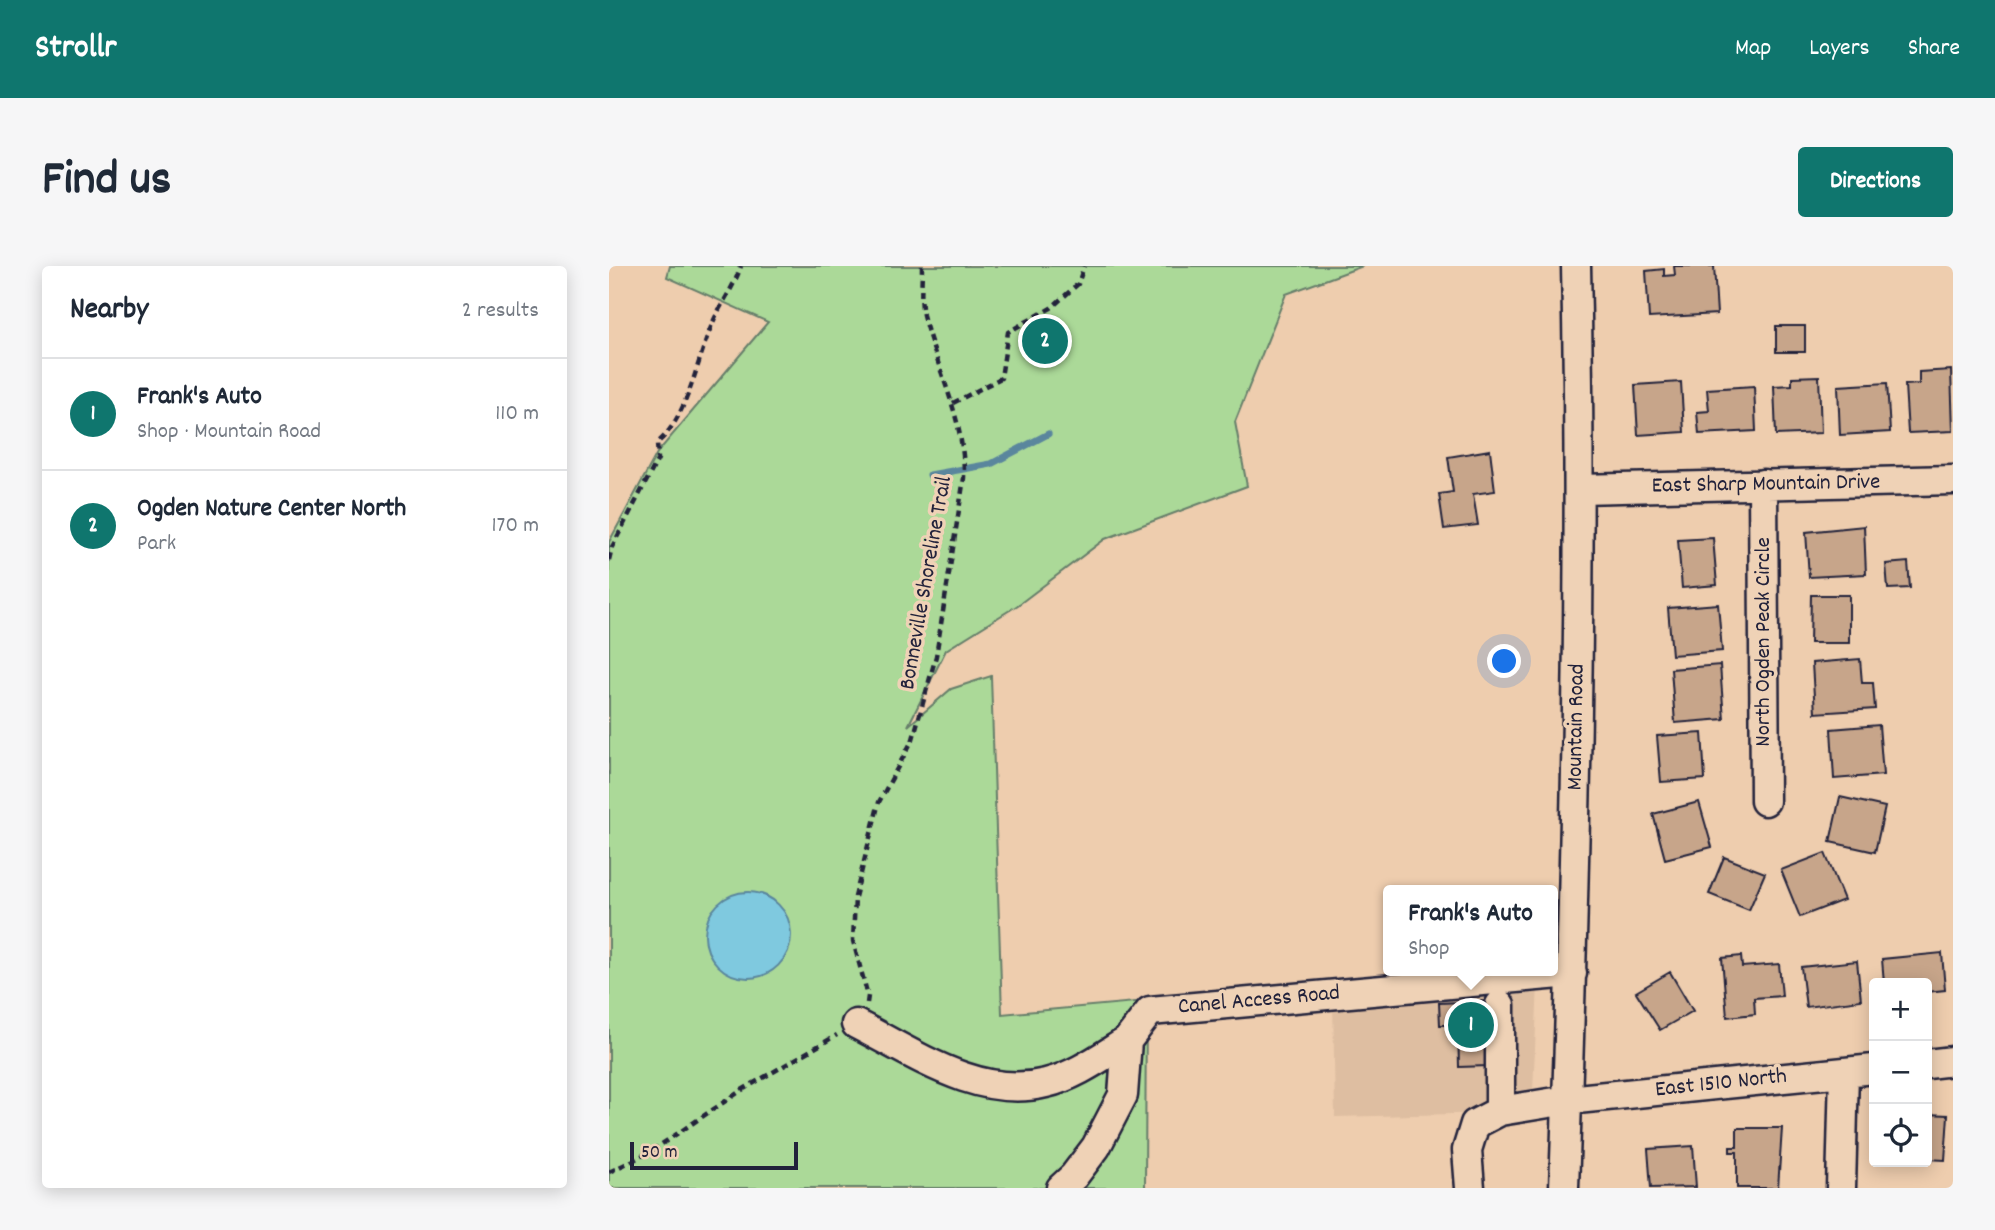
<!DOCTYPE html>
<html lang="en">
<head>
<meta charset="utf-8">
<style>
  body { margin:0; font-family:Dekko,sans-serif; background:#f6f6f7; color:#1f2937 }
  .controls { position:absolute; right:21px; bottom:21px; display:grid; overflow:hidden; border-radius:7px; box-shadow:0 4px 18px #0003 }
  .controls button { width:63px; height:63px; display:grid; place-items:center; padding:0; border:0; border-bottom:2px solid #e0e1e3; background:#fff; color:#1f2937; font:35px sans-serif }
  .scale { position:absolute; left:21px; bottom:18px; width:168px; box-sizing:border-box; padding-left:7px; border:4px solid #22223b; border-top:0; font-size:19px; line-height:24px; white-space:nowrap; color:#22223b; -webkit-text-stroke:5px #efd2b6; paint-order:stroke }
  .you { position:absolute; left:896px; top:396px; width:24px; height:24px; margin:-18px; border:5px solid #fff; border-radius:50%; background:#1a73e8; box-shadow:0 0 0 10px #1a73e833 }
  .badge { display:grid; place-items:center; width:46px; height:46px; border-radius:50%; background:#0f766e; color:#fff; font-size:23px; font-weight:700 }
  .pin { position:absolute; translate:-50% -50%; border:4px solid #fff; box-shadow:0 2px 7px #0006 }
  .popup { position:absolute; left:774px; top:619px; width:175px; height:91px; box-sizing:border-box; display:grid; place-content:center; border-radius:7px; background:#fff; filter:drop-shadow(0 2px 5px #0005); font-size:23px; white-space:nowrap; color:#747a83 }
  .popup b { font-size:26px; color:#1f2937 }
  .popup::after { content:''; position:absolute; left:50%; top:100%; margin-left:-14px; border:14px solid transparent; border-top-color:#fff }
  .list { margin:0; padding:0; list-style:none }
  h2 { display:flex; justify-content:space-between; align-items:center; height:91px; margin:0; padding:0 28px; font-size:30px }
  h2 small { font-size:23px; font-weight:400; color:#747a83 }
  .list li { display:grid; grid-template-columns:46px 1fr auto; gap:21px; align-items:center; box-sizing:border-box; height:112px; padding:0 28px; border-top:2px solid #e0e1e3 }
  .list b { display:block; font-size:26px; white-space:nowrap }
  .list p { margin:0; font-size:23px; white-space:nowrap; color:#747a83 }
  .list em { font-size:23px; font-style:normal; color:#747a83 }
  .icon { flex:none; width:38px; height:38px; fill:none; stroke:currentColor; stroke-width:2; stroke-linecap:round; stroke-linejoin:round }
  .map { position:relative; flex:none; width:1344px; height:922px; overflow:hidden; border-radius:7px }
  header { display:flex; align-items:center; gap:42px; box-sizing:border-box; height:98px; padding:0 35px; background:#0f766e; color:#fff }
  header strong { font-size:33px }
  nav { display:flex; gap:38px; margin-inline-start:auto; font-size:24px }
  .intro { display:flex; align-items:center; justify-content:space-between; box-sizing:border-box; height:168px; padding:0 42px }
  h1 { margin:0; font-size:49px }
  .button { padding:18px 32px; border-radius:7px; background:#0f766e; color:#fff; font-size:24px; font-weight:700 }
  main { display:flex; gap:42px; padding:0 42px }
  aside { flex:1; background:#fff; border-radius:7px; box-shadow:0 4px 18px #0003 }
  .map>svg:first-child { display:block }
</style>
</head>
<body>
<header>
<strong>Strollr</strong>
<nav><a>Map</a><a>Layers</a><a>Share</a></nav>
</header>
<div class="intro"><h1>Find us</h1><a class="button">Directions</a></div>
<main>
<aside>
<h2>Nearby<small>2 results</small></h2>
<ul class="list">
<li><span class="badge">1</span><div><b>Frank's Auto</b><p>Shop · Mountain Road</p></div><em>110 m</em></li>
<li><span class="badge">2</span><div><b>Ogden Nature Center North</b><p>Park</p></div><em>170 m</em></li>
</ul>
</aside>
<div class="map">
<svg width="1344" height="922" viewBox="0 0 1344 922">
  <rect width="100%" height="100%" fill="#eecdae"/>
  <filter id="ink" filterUnits="userSpaceOnUse"><feTurbulence type="fractalNoise" baseFrequency=".0143" numOctaves="2"/><feDisplacementMap in="SourceGraphic" scale="14" xChannelSelector="R" yChannelSelector="G"/><feConvolveMatrix kernelMatrix="1 2 1 2 8 2 1 2 1" color-interpolation-filters="sRGB"/></filter>
  <g filter="url(#ink)">
    <path fill="#debea1" d="M929,718l-6,128 -197,5 -2,-117z"/>
    <path fill="#abd998" stroke="#667e6a" stroke-width="2" d="M61,0h693l-77,28 -51,128 12,64 -142,53 -87,66 -72,45 -38,76 43,-37 40,-13 11,338 144,-13 -1,187h-536v-646l48,-89 111,-131 -101,-45z"/>
    <path fill="#7fc9df" stroke="#5a869d" stroke-width="2" d="M96 669a43 43 0 1 1 86 0a43 43 0 1 1-86 0Z"/>
    <g fill="none" stroke-linecap="round" stroke-linejoin="round">
      <path stroke="#5a869d" stroke-width="7" d="M321,209l61,-11 57,-30"/>
    </g>
    <path fill="#c7a58a" stroke="#22223b" stroke-width="2" d="M1065,0h40l3,48 -68,4 -3,-47 18,-2v7l11,-1z
      M1167,60h29v26h-29z
      M1342,104l2,61 -45,2 -3,-48 14,-1v-12z
      M1210,110l2,57 -45,2 -2,-49 18,-1v-8z
      M1072,116l3,50 -46,3 -3,-50z
      M1278,117l3,49 -50,3 -2,-49z
      M1145,120l2,45 -57,3 -2,-22 12,-1 -2,-22z
      M881,184l5,41 -22,3 5,31 -34,4 -5,-35 14,-2 -5,-35z
      M1255,260l2,48 -57,3 -3,-45z
      M1104,272l4,47 -35,3 -4,-48z
      M1299,296l2,26 -22,1 -2,-25z
      M1202,329h38v48h-39z
      M1109,338l4,47 -50,4 -4,-47z
      M1251,393l2,24h11l2,26 -60,4 -3,-50z
      M1111,399l4,54 -49,4 -4,-54z
      M1270,459l4,50 -49,4 -3,-50z
      M1093,467l3,46 -44,3 -4,-46z
      M1231,531l45,10 -10,45 -45,-10z
      M1090,536l13,45 -47,12 -12,-45z
      M1216,587l19,47 -44,17 -19,-47z
      M1115,591l41,16 -16,37 -40,-16z
      M1333,687l3,37 -18,2v-9h-43l-2,-24z
      M1132,690l1,11 37,-3 3,32 -28,2 1,16 -28,3 -5,-59z
      M1248,695l4,39 -55,7 -5,-40z
      M1061,706l23,39 -33,19 -24,-38z
      M876,735l3,65 -29,1 -1,-42h-18l-1,-22z
      M1318,848l21,1 -3,45 -18,-1z
      M1128,862h45l-4,60h-41v-36h-7v-5h7z
      M1084,880l3,41 -45,1 -3,-39z"/>
    <g fill="none" stroke-linecap="round" stroke-linejoin="round">
      <defs>
        <path id="minor" d="M1154,218l2,317
          M971,223l373,-9
          M891,739v106
          M247,758c57,29 123,76 190,59 29,-7 55,-26 81,-42
          M1318,798l26,-3
          M452,922l13,-12 22,-29 27,-52 4,-54 23,-30 422,-38
          M861,922l-3,-38 8,-26 25,-13 67,-11 307,-31
          M955,922c11,-307 19,-615 12,-922
          M1232,922l3,-116"/>
      </defs>
      <use href="#minor" stroke="#22223b" stroke-width="33"/>
      <path stroke="#22223b" stroke-width="4.5" stroke-dasharray="7 5" stroke-linecap="butt" d="M344,137l48,-25 7,-46 43,-24 27,-24 6,-18
        M0,294l3,-13 46,-88 -1,-16c32,-26 40,-86 57,-123 8,-18 21,-35 27,-54
        M258,737l1,-7 -15,-55 2,-44 24,-95 34,-63 23,-83 28,-178c1,-58 -27,-109 -41,-163 -3,-15 -1,-34 -1,-49
        M0,906l41,-20 92,-62 95,-55"/>
      <use href="#minor" stroke="#efd2b6" stroke-width="28"/>
    </g>
  </g>
  <g text-anchor="middle" dominant-baseline="central" stroke-width="7" stroke-linejoin="round" paint-order="stroke">
    <g font-size="23" fill="#22223b" stroke="#efd2b6">
      <text transform="translate(1157 219) rotate(-1)">East Sharp Mountain Drive</text>
      <text transform="translate(318 317) rotate(-80)">Bonneville Shoreline Trail</text>
      <text transform="translate(1155 376) rotate(-90)">North Ogden Peak Circle</text>
      <text transform="translate(968 461) rotate(-89)">Mountain Road</text>
      <text transform="translate(650 735) rotate(-5)">Canel Access Road</text>
      <text transform="translate(1112 818) rotate(-6)">East 1510 North</text>
    </g>
  </g>
</svg>
<div class="controls">
<button>+</button>
<button>−</button>
<button><svg class="icon" aria-label="locate" viewBox="0 0 24 24"><circle cx="12" cy="12" r="6"/><path d="M12 2v4M12 18v4M2 12h4M18 12h4"/></svg></button>
</div>
<div class="scale">50 m</div>
<div class="you"></div>
<div class="pin badge" style="left:862px;top:759px">1</div>
<div class="popup"><b>Frank's Auto</b>Shop</div>
<div class="pin badge" style="left:436px;top:75px">2</div>
</div>
</main>
</body>
</html>
